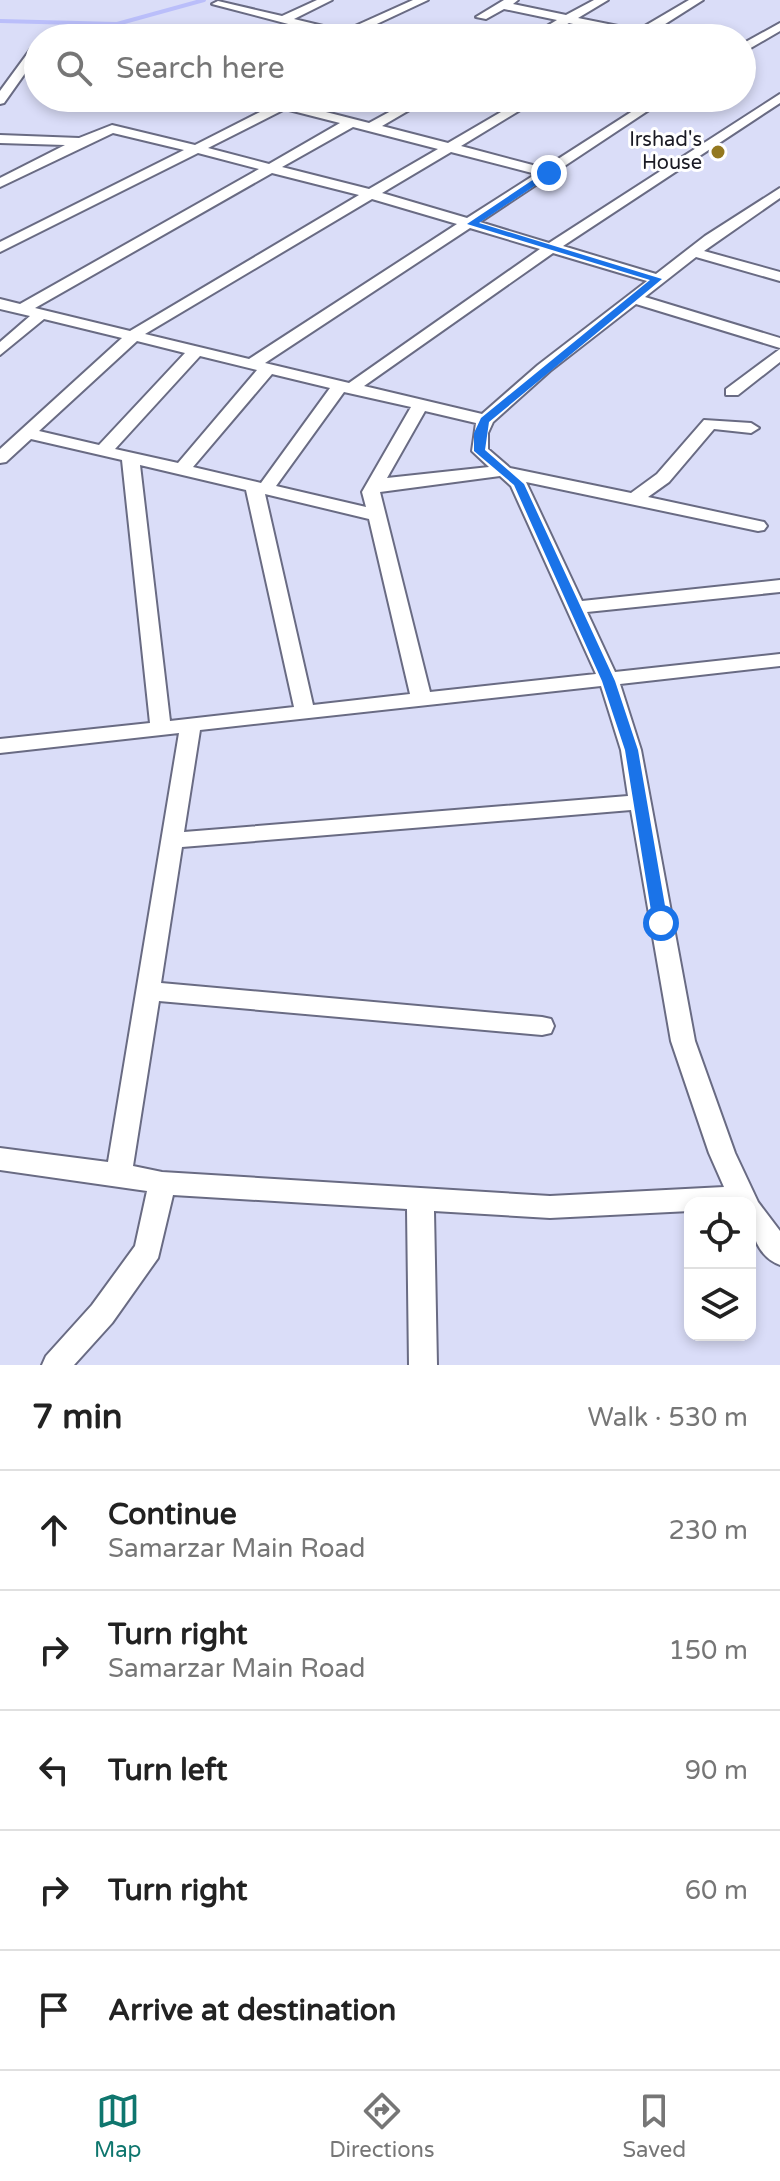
<!DOCTYPE html>
<html lang="en">
<head>
<meta charset="utf-8">
<style>
  body { margin:0; font-family:"Varela Round",sans-serif; background:#f6f6f6; color:#222 }
  .controls { position:absolute; right:24px; bottom:24px; display:grid; overflow:hidden; border-radius:16px; box-shadow:0 4px 12px #0003 }
  .controls button { width:72px; height:72px; display:grid; place-items:center; padding:0; border:0; border-bottom:2px solid #e0e0e0; background:#fff; color:#222; font:40px sans-serif }
  .stop { position:absolute; width:24px; height:24px; margin:-18px; border:6px solid #1a73e8; border-radius:50%; background:#fff }
  .stop.end { background:#1a73e8; border-color:#fff; box-shadow:0 2px 8px #0008 }
  .list { margin:0; padding:0; list-style:none }
  h2 { display:flex; justify-content:space-between; align-items:center; height:104px; margin:0; padding:0 32px; font-size:34px }
  h2 small { font-size:26px; font-weight:400; color:#767676 }
  .list li { display:grid; grid-template-columns:52px 1fr auto; gap:24px; align-items:center; box-sizing:border-box; height:120px; padding:0 32px; border-top:2px solid #e0e0e0 }
  .list b { display:block; font-size:30px; white-space:nowrap }
  .list p { margin:0; font-size:26px; white-space:nowrap; color:#767676 }
  .list em { font-size:26px; font-style:normal; color:#767676 }
  .icon { flex:none; width:44px; height:44px; fill:none; stroke:currentColor; stroke-width:2; stroke-linecap:round; stroke-linejoin:round }
  .map { position:relative; flex:none; width:780px; height:1365px; overflow:hidden }
  .search { position:absolute; background:#fff; box-shadow:0 4px 12px #0003; left:24px; right:24px; top:24px; height:88px; display:flex; align-items:center; gap:20px; box-sizing:border-box; padding:0 28px; border-radius:44px; color:#767676; font-size:30px }
  .sheet { height:704px; background:#fff }
  nav { display:flex; justify-content:space-around; align-items:center; box-sizing:border-box; height:112px; border-top:2px solid #e0e0e0; background:#fff; font-size:22px; color:#767676 }
  nav a { display:grid; justify-items:center; gap:4px }
  nav .on { color:#0f766e }
  .map>svg:first-child { display:block }
</style>
</head>
<body>
<div class="map">
<svg width="780" height="1365" viewBox="0 0 780 1365">
  <rect width="100%" height="100%" fill="#daddf8"/>
  <g fill="none" stroke-linecap="round" stroke-linejoin="round">
    <path stroke="#babefa" stroke-width="4" d="M0,21l117,3 87,-24"/>
    <defs>
      <path id="street" d="M317,0h15l-38,19 50,12 69,-31h15l-79,37 -17,1 2,-2 -122,-32 6,-3 64,15z
        M504,0h14l-5,4 53,11 28,-15h14l-30,18 60,12 51,-30h14l-52,33 14,5h-32l-64,-15 -27,15h-15l30,-18 -53,-11 -18,10 -10,-2z
        M780,23v8l-38,22v-9z
        M38,45v10l-34,48 -4,1v-13l33,-45z
        M780,94v9l-217,143 93,28 49,-38 75,-48v10l-76,53 76,21v9l-84,-24 -51,40 135,41v10l-144,-44 -86,67 -57,51 -5,11v16l22,19 121,25 26,-19 47,-54 47,3 8,5 -8,5 -37,-4 -45,53 -21,15 116,25 3,4 -3,4 -6,1 -232,-49 56,119 198,-21v12l-193,20 28,60 165,-18v12l-160,18 21,66 54,291 40,112 23,49 22,29v34c-26,-10 -30,-38 -30,-62h-60v8l-140,7 -116,-7 3,154h-28l-2,-156 -234,-14 -15,63 -46,65 -38,42h-32l4,-9 46,-51 43,-59 12,-55 -147,-21v-22l108,14 71,-429 -179,20v-14l150,-16 -28,-263 -91,-21 -25,23 -6,1v-14l122,-111 -78,-19 -44,36v-13l30,-26 -30,-7v-10l20,5 239,-135 -61,-16 -198,99v-10l184,-92 -71,-17 -113,54v-9l65,-33 -65,-2v-8l79,3 33,-13 83,20 77,-39 -22,-8h21l98,25 46,-25h15l-48,28 66,17 77,-45h15l-79,48 83,22 109,-70h14l-187,124 69,21zM285,109l55,14 -71,41 -61,-16zM353,127l85,22 -69,40 -87,-22zM451,152l85,22 -69,44 -85,-25zM272,173l87,22 -229,136 -95,-23zM372,199l85,25 -208,135 -104,-25zM470,228l70,21 -191,134 -84,-20zM553,253l94,28 -109,84 -56,49 -118,-28zM137,341l48,12 -86,92 -60,-14zM200,356l57,14 -79,93 -63,-14zM272,374l58,14 -69,95 -68,-16zM344,392l67,15 -49,85 4,15 -90,-21zM425,411l51,12 -4,28 17,16 -102,11zM140,465l106,25 48,217 -124,14zM500,476l11,10 85,188 -166,18 -50,-200zM265,494l104,25 41,175 -97,11zM601,686l20,64 7,46 -444,36 16,-102zM631,810l40,231 38,112 15,34 -174,9 -388,-24 -29,-6 26,-165 383,34 9,-2 3,-7 -3,-7 -9,-2 -381,-34 21,-136z
        M780,349v13l-42,33h-12v-6z"/>
    </defs>
    <use href="#street" stroke="#696b83" stroke-width="4"/>
    <use href="#street" fill="#fff" fill-rule="evenodd"/>
  </g>
  <path fill="#1a73e8" d="M546,171l8,2 -75,50 183,56 -173,143 -4,28 39,34 91,197 23,69 30,173 -7,5 -8,-5 -28,-173 -23,-69 -88,-196 -40,-34v-18l7,-15 169,-138 -183,-56z"/>
  <circle fill="#94781f" stroke="#fff" stroke-width="3" cx="718" cy="152" r="8"/>
  <g text-anchor="middle" dominant-baseline="central" stroke-width="6" stroke-linejoin="round" paint-order="stroke">
    <g font-size="20" fill="#1a1a24" stroke="#fff" text-anchor="end">
      <text x="702" y="140">Irshad's<tspan x="702" dy="23">House</tspan></text>
    </g>
  </g>
</svg>
<div class="controls">
<button><svg class="icon" aria-label="locate" viewBox="0 0 24 24"><circle cx="12" cy="12" r="6"/><path d="M12 2v4M12 18v4M2 12h4M18 12h4"/></svg></button>
<button><svg class="icon" aria-label="layers" viewBox="0 0 24 24"><path d="M12 4l9 5-9 5-9-5zM3 14l9 5 9-5"/></svg></button>
</div>
<div class="stop" style="left:661px;top:923px"></div>
<div class="stop end" style="left:549px;top:173px"></div>
<div class="search"><svg class="icon" aria-label="search" viewBox="0 0 24 24"><circle cx="10" cy="10" r="6"/><path d="M15 15l6 6"/></svg>Search here</div>
</div>
<section class="sheet">
<h2>7 min<small>Walk · 530 m</small></h2>
<ul class="list">
<li><svg class="icon" aria-label="ahead" viewBox="0 0 24 24"><path d="M12 20V5M6 11l6-6 6 6"/></svg><div><b>Continue</b><p>Samarzar Main Road</p></div><em>230 m</em></li>
<li><svg class="icon" aria-label="right" viewBox="0 0 24 24"><path d="M7 20v-9h11M14 6l5 5-5 5"/></svg><div><b>Turn right</b><p>Samarzar Main Road</p></div><em>150 m</em></li>
<li><svg class="icon" aria-label="left" viewBox="0 0 24 24"><path d="M17 20v-9H6M10 6l-5 5 5 5"/></svg><div><b>Turn left</b></div><em>90 m</em></li>
<li><svg class="icon" aria-label="right" viewBox="0 0 24 24"><path d="M7 20v-9h11M14 6l5 5-5 5"/></svg><div><b>Turn right</b></div><em>60 m</em></li>
<li><svg class="icon" aria-label="arrive" viewBox="0 0 24 24"><path d="M6 21V4h12l-3 4 3 4H6"/></svg><div><b>Arrive at destination</b></div></li>
</ul>
</section>
<nav>
<a class="on"><svg class="icon" aria-label="map" viewBox="0 0 24 24"><path d="M3 6l6-2 6 2 6-2v14l-6 2-6-2-6 2zM9 4v14M15 6v14"/></svg>Map</a>
<a><svg class="icon" aria-label="directions" viewBox="0 0 24 24"><path d="M12 3l9 9-9 9-9-9zM9 14v-3h6M13 9l2 2-2 2"/></svg>Directions</a>
<a><svg class="icon" aria-label="saved" viewBox="0 0 24 24"><path d="M7 4h10v16l-5-4-5 4z"/></svg>Saved</a>
</nav>
</body>
</html>
